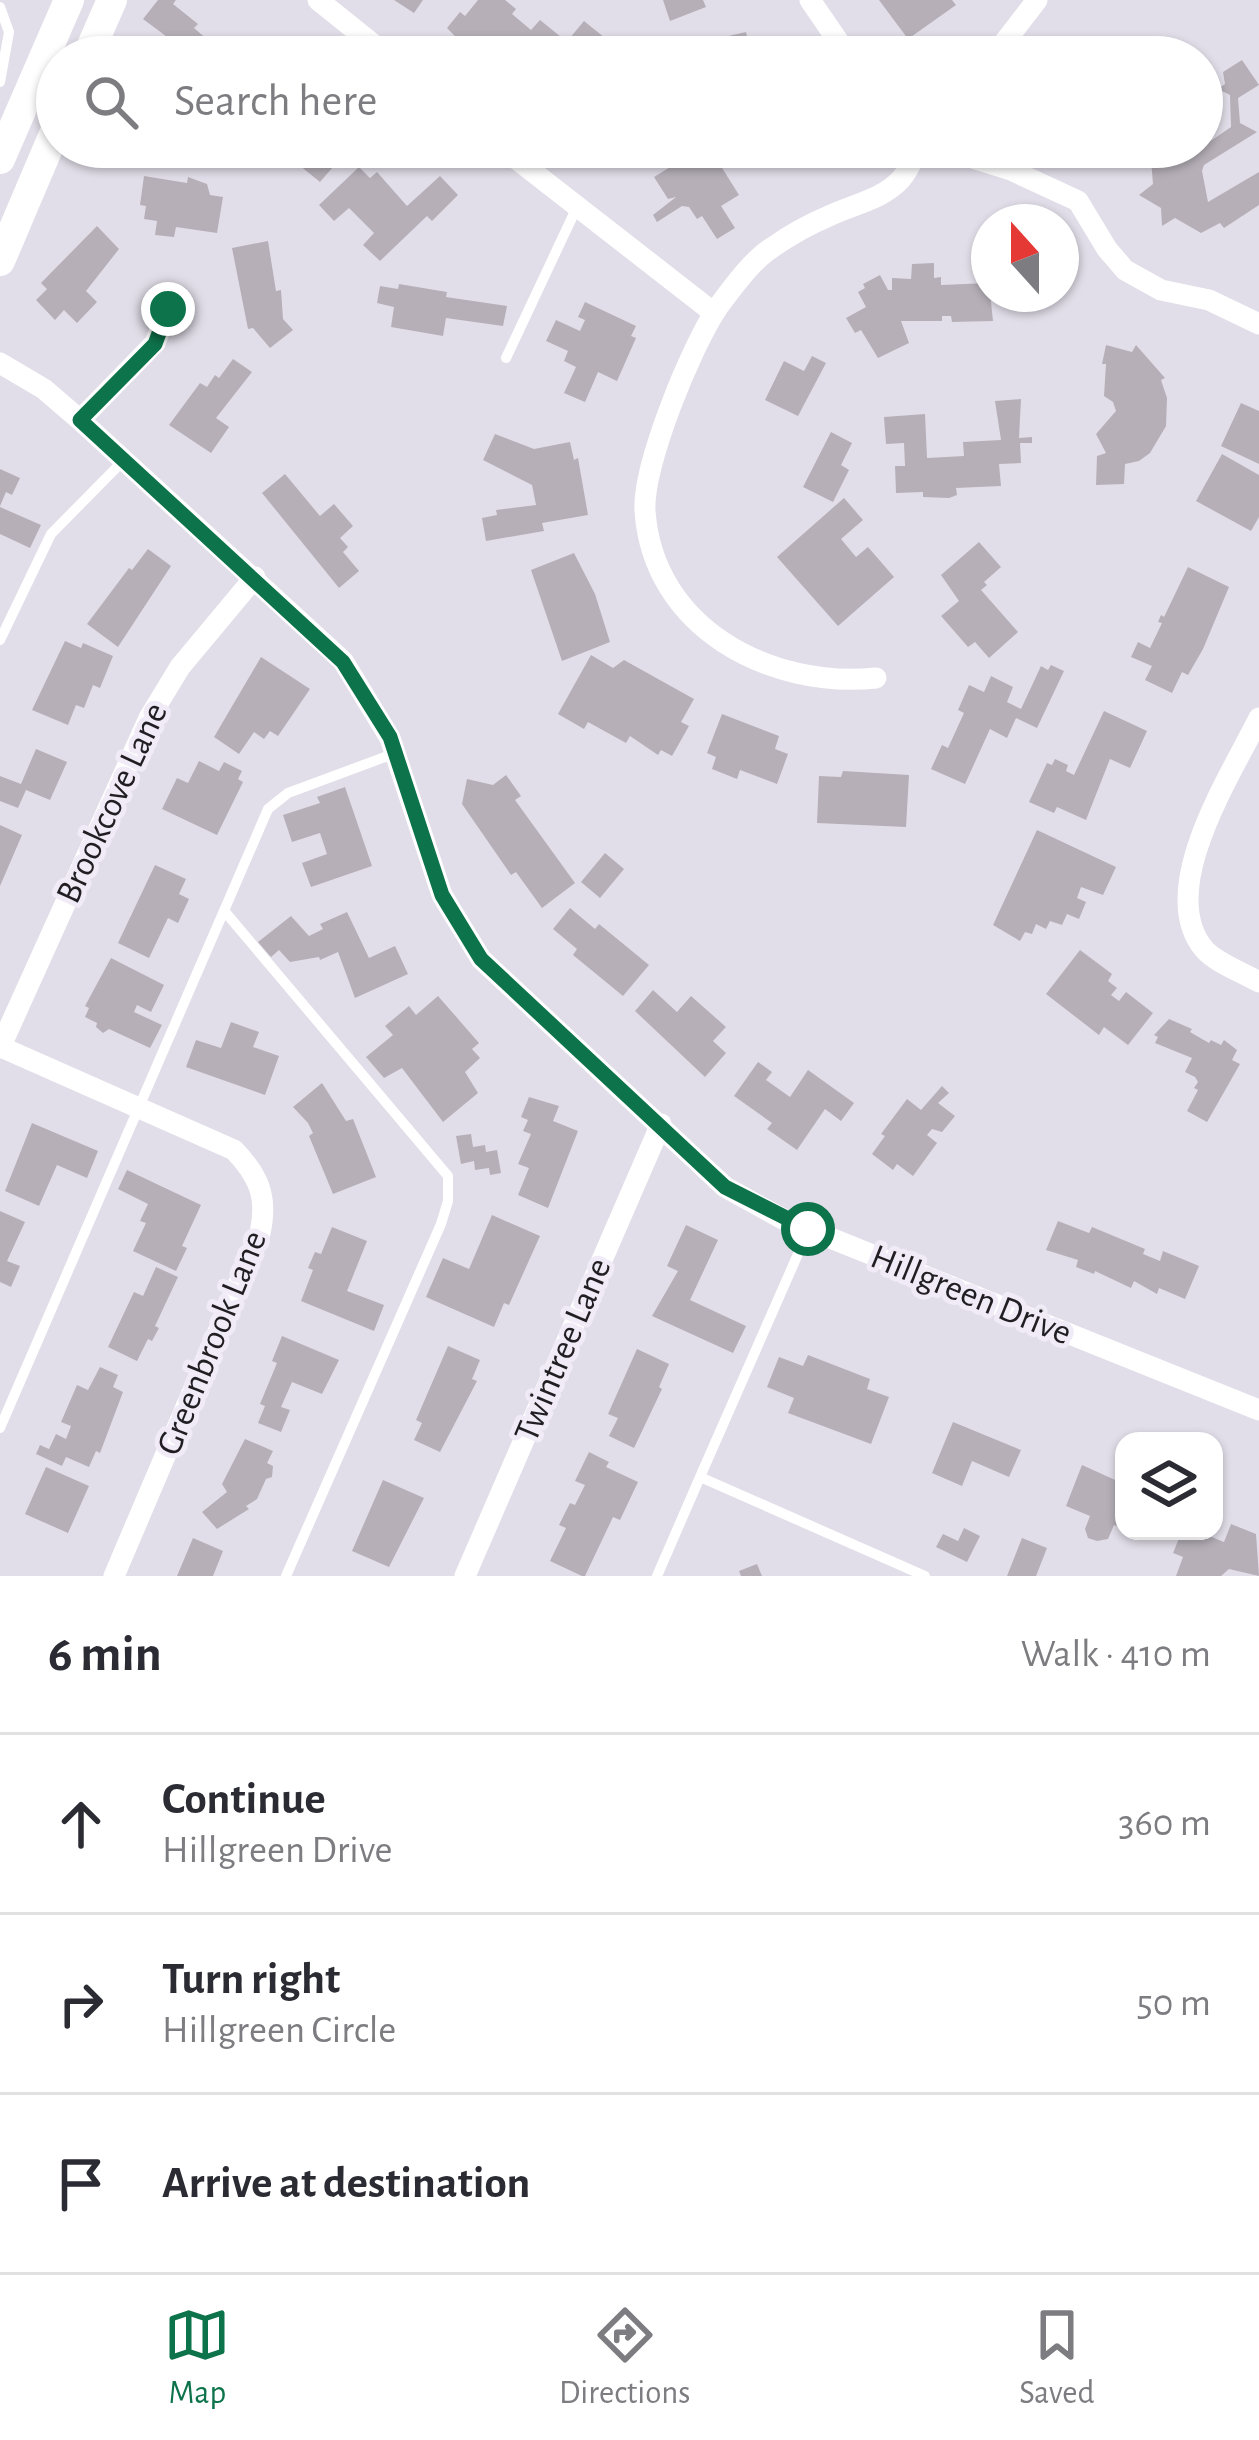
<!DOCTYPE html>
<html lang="en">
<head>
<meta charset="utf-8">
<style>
  body { margin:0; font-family:"Alegreya Sans",sans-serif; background:#f7f7f7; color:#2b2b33 }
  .controls { position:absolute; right:36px; bottom:36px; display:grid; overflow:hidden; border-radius:24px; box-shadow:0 3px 9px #0004 }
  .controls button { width:108px; height:108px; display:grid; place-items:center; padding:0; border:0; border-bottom:3px solid #e1e1e2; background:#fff; color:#2b2b33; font:60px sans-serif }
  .compass { position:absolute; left:971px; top:204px; width:108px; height:108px; border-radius:50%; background:#fff; box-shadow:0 3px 9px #0004; rotate:339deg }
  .stop { position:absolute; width:36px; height:36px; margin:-27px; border:9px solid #0d734b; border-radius:50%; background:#fff }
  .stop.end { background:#0d734b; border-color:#fff; box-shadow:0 3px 12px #0008 }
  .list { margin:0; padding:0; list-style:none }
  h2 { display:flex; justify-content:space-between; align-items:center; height:156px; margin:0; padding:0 48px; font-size:51px }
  h2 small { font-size:39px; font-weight:400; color:#7c7c81 }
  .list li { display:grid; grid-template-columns:78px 1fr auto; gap:36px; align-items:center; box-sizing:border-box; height:180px; padding:0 48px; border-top:3px solid #e1e1e2 }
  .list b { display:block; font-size:45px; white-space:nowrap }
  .list p { margin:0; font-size:39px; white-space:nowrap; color:#7c7c81 }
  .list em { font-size:39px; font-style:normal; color:#7c7c81 }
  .icon { flex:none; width:66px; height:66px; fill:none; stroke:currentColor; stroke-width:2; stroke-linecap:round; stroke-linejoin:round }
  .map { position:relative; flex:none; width:1259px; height:1576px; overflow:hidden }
  .search { position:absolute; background:#fff; box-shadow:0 3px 9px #0004; left:36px; right:36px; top:36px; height:132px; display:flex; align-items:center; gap:30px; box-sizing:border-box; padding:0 42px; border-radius:66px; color:#7c7c81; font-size:45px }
  .sheet { height:696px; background:#fff }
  nav { display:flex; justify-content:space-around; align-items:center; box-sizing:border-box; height:168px; border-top:3px solid #e1e1e2; background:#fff; font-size:33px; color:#7c7c81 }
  nav a { display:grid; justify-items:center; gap:6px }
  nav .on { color:#0d734b }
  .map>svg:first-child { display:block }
</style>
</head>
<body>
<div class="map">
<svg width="1259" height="1576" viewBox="0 0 1259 1576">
  <rect width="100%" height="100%" fill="#e2dee9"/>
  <path fill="#b6afb8" d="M158,0h18l-3,4 25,20 -4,4 14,12 -14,17 -51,-38z
    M394,0h29l-9,13z
    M478,0h27l11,9 -4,5 19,16 9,-10 21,17 -17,20h-69l-28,-29 13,-16 5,4z
    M663,0h40l3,7 -36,14z
    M879,0h73l4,5 -48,34z
    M584,21l26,21 -11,15h-15l3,-3 -18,-15z
    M746,32l6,25h-23l-5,-20z
    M1242,60l17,25 -21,13 2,25 17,9 -53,33 -2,6 6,31 51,-30v33l-35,23 -4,-5 -19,10 -26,-15 -13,8 -1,-18 -22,-13 14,-11 -3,-37h52l29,-20 -1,-32 -12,-6 7,-5 -2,-12z
    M277,147h61l7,6 -25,29z
    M678,147h31l30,48 -18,11 14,22 -18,11 -15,-23 -5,3 -8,-12 -7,-1 -25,16 -4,-7 23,-18 -8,2 -14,-22 21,-13 -5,-12z
    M359,167l11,11 7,-6 30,34 33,-30 18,19 -26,26 -5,-5 -47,45 -17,-16 11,-12 -25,-25 -15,13 -15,-16z
    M144,176l43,7 1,-6 19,7 3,11 13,2 -6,36 -41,-6 -2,10 -19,-2 2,-14 -13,-2 2,-13 -6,-1z
    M97,226l22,23 -33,42 11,11 -20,21 -13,-13 -9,10 -19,-20 11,-11 -6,-6z
    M268,241l8,50 5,-1 2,29 10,11 -23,18 -17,-20 -5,1 -16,-81z
    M934,263v15l7,-1v8l48,-2 4,38 -41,1 -1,-6h-9v5h-41l8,22 -31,15 -17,-28 -6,3 -9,-15 20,-11 -8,-15 7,-4 -2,-4 17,-9 8,15h4v-12l19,1 1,-15z
    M399,284l48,8 -1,5 61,9 -4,20 -57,-8 -3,18 -52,-9 3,-20 -17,-4 3,-17 18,3z
    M585,302l51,24 -5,10 5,2 -19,43 -19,-9 -13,30 -21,-9 12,-26 -12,-6 4,-10 -22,-10 10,-21 24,11 5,-11 -7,-3z
    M1106,345l26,7 4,-7 29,33 -4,2 6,18 -1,28 -16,27 -11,8 -14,3 -1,20 -28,1 1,-29 9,-3 -10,-19 20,-23 -3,-9 -9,-6 2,-32h-4z
    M812,356l14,7 -28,53 -33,-16 19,-39 20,10z
    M233,359l19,13 -36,46 13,9 -18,26 -42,-28 31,-42 7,4 8,-12 4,3z
    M1021,399l-2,39 13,-1v6h-12l1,20 -22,1 2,22 -45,2 1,7 -8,3 -26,-1v-5l-27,1 -1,-27h10l-1,-23 -18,1 -2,-27 41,-3 2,44 37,-2 -1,-14 38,-2 -6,-39z
    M1241,403l18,8v53l-38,-18z
    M831,432l21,11 -11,22 8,5 -16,32 -30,-15z
    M495,434l39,15 36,-7 4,18 4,-2 10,57 -46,8 2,8 -58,10 -4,-23 15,-3 -1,-5 40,-5 -4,-20 -49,-25z
    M1222,454l37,21v42l-8,14 -55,-30z
    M0,469l20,9 -8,17 -6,-3 -6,14z
    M285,474l35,42 14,-12 19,22 -13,12 8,9 -5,5 16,19 -20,17 -77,-95z
    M844,498l19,22 -22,19 15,18 12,-10 26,30 -56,49 -61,-69z
    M0,507l41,18 -11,23 -30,-14z
    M979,542l22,25 -17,15 3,3 -6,5 37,42 -29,26 -14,-16 -7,5 -27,-31 18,-15 -18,-26z
    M148,549l23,17 -53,81 -31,-23 42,-56 3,2z
    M574,553l21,41 15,48 -48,19 -31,-91z
    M1188,567l41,20 -26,62 -15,26 -6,-3 -10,21 -27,-13 7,-14 -21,-9 7,-15 12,6 12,-25 -4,-1 3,-7 3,2z
    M65,641l16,7 2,-5 30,13 -13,32 -7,-3 -9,23 -8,-3 -8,20 -36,-15z
    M591,655l22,13 11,-8 70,39 -13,23 8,4 -17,30 -11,-6 -3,5 -28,-19 -4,7 -38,-21 -4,7 -26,-15z
    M261,657l49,32 -32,47 -8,-5 -6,8 -10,-7 -15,22 -25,-17z
    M1051,665l13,6 -27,57 -21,-10 -9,20 -17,-9 -25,55 -34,-15 11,-24 6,3 16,-35 -6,-3 11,-25 15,7 7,-16 22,11 -6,15 14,7 20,-43 7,4z
    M1104,711l43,20 -17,37 -20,-9 -24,61 -29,-13 -3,6 -25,-11 18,-39 5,2 3,-6 13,6 -2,6 8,4z
    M722,714l57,22 -4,13 13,5 -11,30 -37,-14 -3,9 -25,-10 4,-12 -9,-4z
    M36,749l31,13 -17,38 -24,-10 -8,18 -18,-7v-25l21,8z
    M199,761l20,10 5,-9 18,9 -4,8 5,3 -26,53 -55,-26 15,-31 11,5z
    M843,771l66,4 -3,52 -89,-4 2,-47 22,1z
    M506,775l15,21 -6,4 60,83 -33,25 -26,-36 -5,3 -49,-71 5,-25 26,6z
    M345,787l27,79 -61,21 -9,-24 25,-9 -7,-21 -28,9 -9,-27 37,-12 -3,-6z
    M0,825l22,10 -22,51z
    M1037,830l79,37 -13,28 -22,-8 -4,11 9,4 -7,17 -12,-5 -5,11 -12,-4 -4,8 -10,-5 -4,10 -7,-2 -5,9 -27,-16z
    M605,853l19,16 -24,29 -19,-16z
    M155,865l31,14 -7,15 10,5 -11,24 -10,-5 -19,40 -31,-15z
    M570,908l25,21 4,-5 50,41 -26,31 -50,-41 4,-6 -24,-20z
    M347,912l22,46 26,-12 13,28 -53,24 -17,-46 -18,8 -1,-3 -29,5 -11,-12 -8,7 -13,-15 33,-26 18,20 14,-7 -3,-5z
    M1080,950l32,24 -4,7 9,7 -6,7 8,6 7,-9 27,21 -25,32 -24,-18 -5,8 -53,-41z
    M111,958l53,27 -13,27 -14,-7 -3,7 28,13 -12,23 -41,-19 -6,4 -7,-6 1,-4 -12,-6 4,-9 -4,-2z
    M653,990l24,22 14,-16 35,31 -13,14 13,12 -21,24 -70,-66z
    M438,996l41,47 -7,6 8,9 -15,14 13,21 -35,29 -41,-54 -18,10 -18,-21 27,-22 -8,-9 24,-20 7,9z
    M1169,1019l23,10 -2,3 19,11 2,-3 10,5 3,-5 13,10 -5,10 8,4 -33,58 -20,-11 11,-21 -4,-2 4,-6 -3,-5 -10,-5 7,-14 -37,-15 3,-6 -4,-2z
    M231,1022l28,10 -6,15 26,9 -14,39 -79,-28 10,-27 25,8z
    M758,1062l14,10 -6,8 24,17 18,-27 46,33 -13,18 -16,-12 -28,41 -30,-21 5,-6 -38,-27z
    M322,1083l24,38 7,-2 23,58 -43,17 -24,-58 4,-3 -5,-10 -15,-16z
    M942,1086l7,7 -11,10 17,13 -13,16 -10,-3 -5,6 10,8 -24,33 -16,-12 -4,6 -21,-16 13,-18 -4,-2 26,-35 14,11z
    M529,1097l30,9 -6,15 25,10 -30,77 -30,-13 11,-27 -11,-4 13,-30 -8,-3 5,-11 -7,-3z
    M32,1123l66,28 -11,27 -30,-13 -18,41 -34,-15z
    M471,1134l2,13 12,-2 1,7 11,-2 4,23 -11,2 -1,-7 -14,2 -1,-9 -13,3 -5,-28z
    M127,1170l74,35 -19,41 5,2 -11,23 -43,-20 13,-28 -6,-2 8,-17 -30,-15z
    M0,1211l25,11 -18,39 13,5 -9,21 -11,-5z
    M492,1215l48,21 -31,69 -5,-2 -10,24 -68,-30 17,-39 26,11z
    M1058,1221l31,12 3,-6 53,22 -2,5 17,7 3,-10 36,15 -14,33 -26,-11 -2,6 -23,-13 -3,7 -36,-17 -1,3 -18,-7 2,-7 -32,-10z
    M686,1225l32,15 -28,60 56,26 -13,27 -81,-37 26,-45 -11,-5z
    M332,1227l35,14 -20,50 37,14 -10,26 -73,-30 12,-31 -5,-2 7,-16 6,2z
    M156,1267l22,10 -23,49 4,2 -7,13 -4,-2 -11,22 -29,-14 26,-55 9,4z
    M282,1336l57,24 -17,34 -30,-12 -11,25 9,3 -9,22 -23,-9 7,-17 -5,-2 17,-41 -5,-2z
    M448,1346l32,14 -8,19 5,2 -37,71 -26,-12 8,-17 -6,-3z
    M637,1349l32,15 -10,23 3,2 -28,59 -25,-12 9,-18 -10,-4z
    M808,1355l62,24 -3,10 22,8 -18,47 -83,-31 6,-15 -27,-11 12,-30 24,9z
    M100,1367l18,8 -5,12 10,5 -23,61 -4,-2 -7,16 -23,-10 -4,9 -26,-12 4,-9 9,4 7,-15 10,5 5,-13 -10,-4 16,-37 11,5z
    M953,1422l68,28 -12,27 -37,-16 -10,25 -30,-13z
    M245,1439l28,12 -6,12 6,3 -1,11 -6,2 -9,20 -11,7 3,3 -32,20 -15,-17 25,-20 -5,-8z
    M589,1452l20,10 -3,5 32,15 -18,38 -7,-3 -28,59h-3l-32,-15 16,-33 -7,-3 11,-22 5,2 10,-20 -10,-4z
    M1082,1465l42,19v45l-10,-4 -6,14 -11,2 -9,-3 -3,-9 5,-13 -24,-10z
    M46,1467l43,19 -21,47 -43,-19z
    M383,1480l41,18 -35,69 -37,-16z
    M1231,1524l25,10 3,42 -30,-7 -8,7h-45l7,-19 -10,-4 9,-22h15l27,11z
    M964,1528l16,8 -13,26 -31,-15 7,-13 15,7z
    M193,1538l30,13 -10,25h-36z
    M1022,1538l25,10 -11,28h-29z
    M757,1564l5,12h-21l-2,-5z"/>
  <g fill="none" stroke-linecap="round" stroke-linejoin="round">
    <path stroke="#fff" stroke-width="10" d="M0,7l9,25 -9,50
      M506,358l71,-151
      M0,640l51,-106 72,-73
      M226,913l222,263v25l-7,23 -155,352
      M809,1229l-109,248 225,99
      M0,1428l268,-619 20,-16 105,-39
      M657,1576l43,-99"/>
    <path stroke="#fff" stroke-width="21" d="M318,0l71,57
      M810,0l39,57
      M993,57l44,-57
      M501,147l213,166
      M937,147l74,23 67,31 29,48 18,21 36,20 48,10 50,24
      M0,363l44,26 36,31 263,241 47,77 52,157 39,64 244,228 58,32 476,191
      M80,420l75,-77 13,-34
      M876,678c-106,11 -223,-50 -231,-167 -3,-45 47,-166 73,-204 15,-20 34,-47 55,-60 17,-12 37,-23 56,-31 25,-12 53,-16 72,-37 8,-9 13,-22 18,-32
      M1259,718c-28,57 -104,172 -55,231 12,14 38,23 55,33
      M1,1047l233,103c25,26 34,47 26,83l-146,343
      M0,1048l149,-330 31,-51 75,-90
      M465,1576l196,-452"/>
    <path stroke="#fff" stroke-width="30" d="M87,57l25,-57
      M0,159l69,-159
      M0,261l57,-134"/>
  </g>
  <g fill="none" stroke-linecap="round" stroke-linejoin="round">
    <path stroke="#0d734b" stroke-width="15" d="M168,309l-13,35 -75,76 263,242 47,75 52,158 39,64 244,228 83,42"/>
  </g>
  <g text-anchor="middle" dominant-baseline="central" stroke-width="10" stroke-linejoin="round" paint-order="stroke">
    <g font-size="36" fill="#201e22" stroke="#f0ebf6">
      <text transform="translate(112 803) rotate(-65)">Brookcove Lane</text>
      <text transform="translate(971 1295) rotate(22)">Hillgreen Drive</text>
      <text transform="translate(212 1343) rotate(-68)">Greenbrook Lane</text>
      <text transform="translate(563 1350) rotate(-67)">Twintree Lane</text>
    </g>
  </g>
</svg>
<div class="controls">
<button><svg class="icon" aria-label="layers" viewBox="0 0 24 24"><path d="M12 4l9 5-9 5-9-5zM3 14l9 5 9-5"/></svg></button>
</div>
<svg class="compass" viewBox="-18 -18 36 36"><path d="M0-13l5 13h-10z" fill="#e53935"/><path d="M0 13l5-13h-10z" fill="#7c7c81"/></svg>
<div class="stop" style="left:808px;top:1229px"></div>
<div class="stop end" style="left:168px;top:309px"></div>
<div class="search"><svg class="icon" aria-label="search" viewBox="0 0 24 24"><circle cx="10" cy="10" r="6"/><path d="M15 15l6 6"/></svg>Search here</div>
</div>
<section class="sheet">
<h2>6 min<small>Walk · 410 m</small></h2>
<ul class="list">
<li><svg class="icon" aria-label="ahead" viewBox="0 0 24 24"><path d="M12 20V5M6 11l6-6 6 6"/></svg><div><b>Continue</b><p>Hillgreen Drive</p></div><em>360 m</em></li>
<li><svg class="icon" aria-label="right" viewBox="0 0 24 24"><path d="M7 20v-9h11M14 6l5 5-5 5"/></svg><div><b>Turn right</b><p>Hillgreen Circle</p></div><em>50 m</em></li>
<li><svg class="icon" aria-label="arrive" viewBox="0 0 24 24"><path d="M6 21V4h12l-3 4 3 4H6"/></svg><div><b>Arrive at destination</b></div></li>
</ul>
</section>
<nav>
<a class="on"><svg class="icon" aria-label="map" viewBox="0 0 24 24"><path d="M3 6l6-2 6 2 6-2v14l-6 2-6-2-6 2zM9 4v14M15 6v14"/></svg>Map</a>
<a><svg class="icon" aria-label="directions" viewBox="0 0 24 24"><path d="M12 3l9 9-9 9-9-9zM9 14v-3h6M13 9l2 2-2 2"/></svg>Directions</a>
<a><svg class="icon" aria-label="saved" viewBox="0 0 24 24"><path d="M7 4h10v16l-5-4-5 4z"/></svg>Saved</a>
</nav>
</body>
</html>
